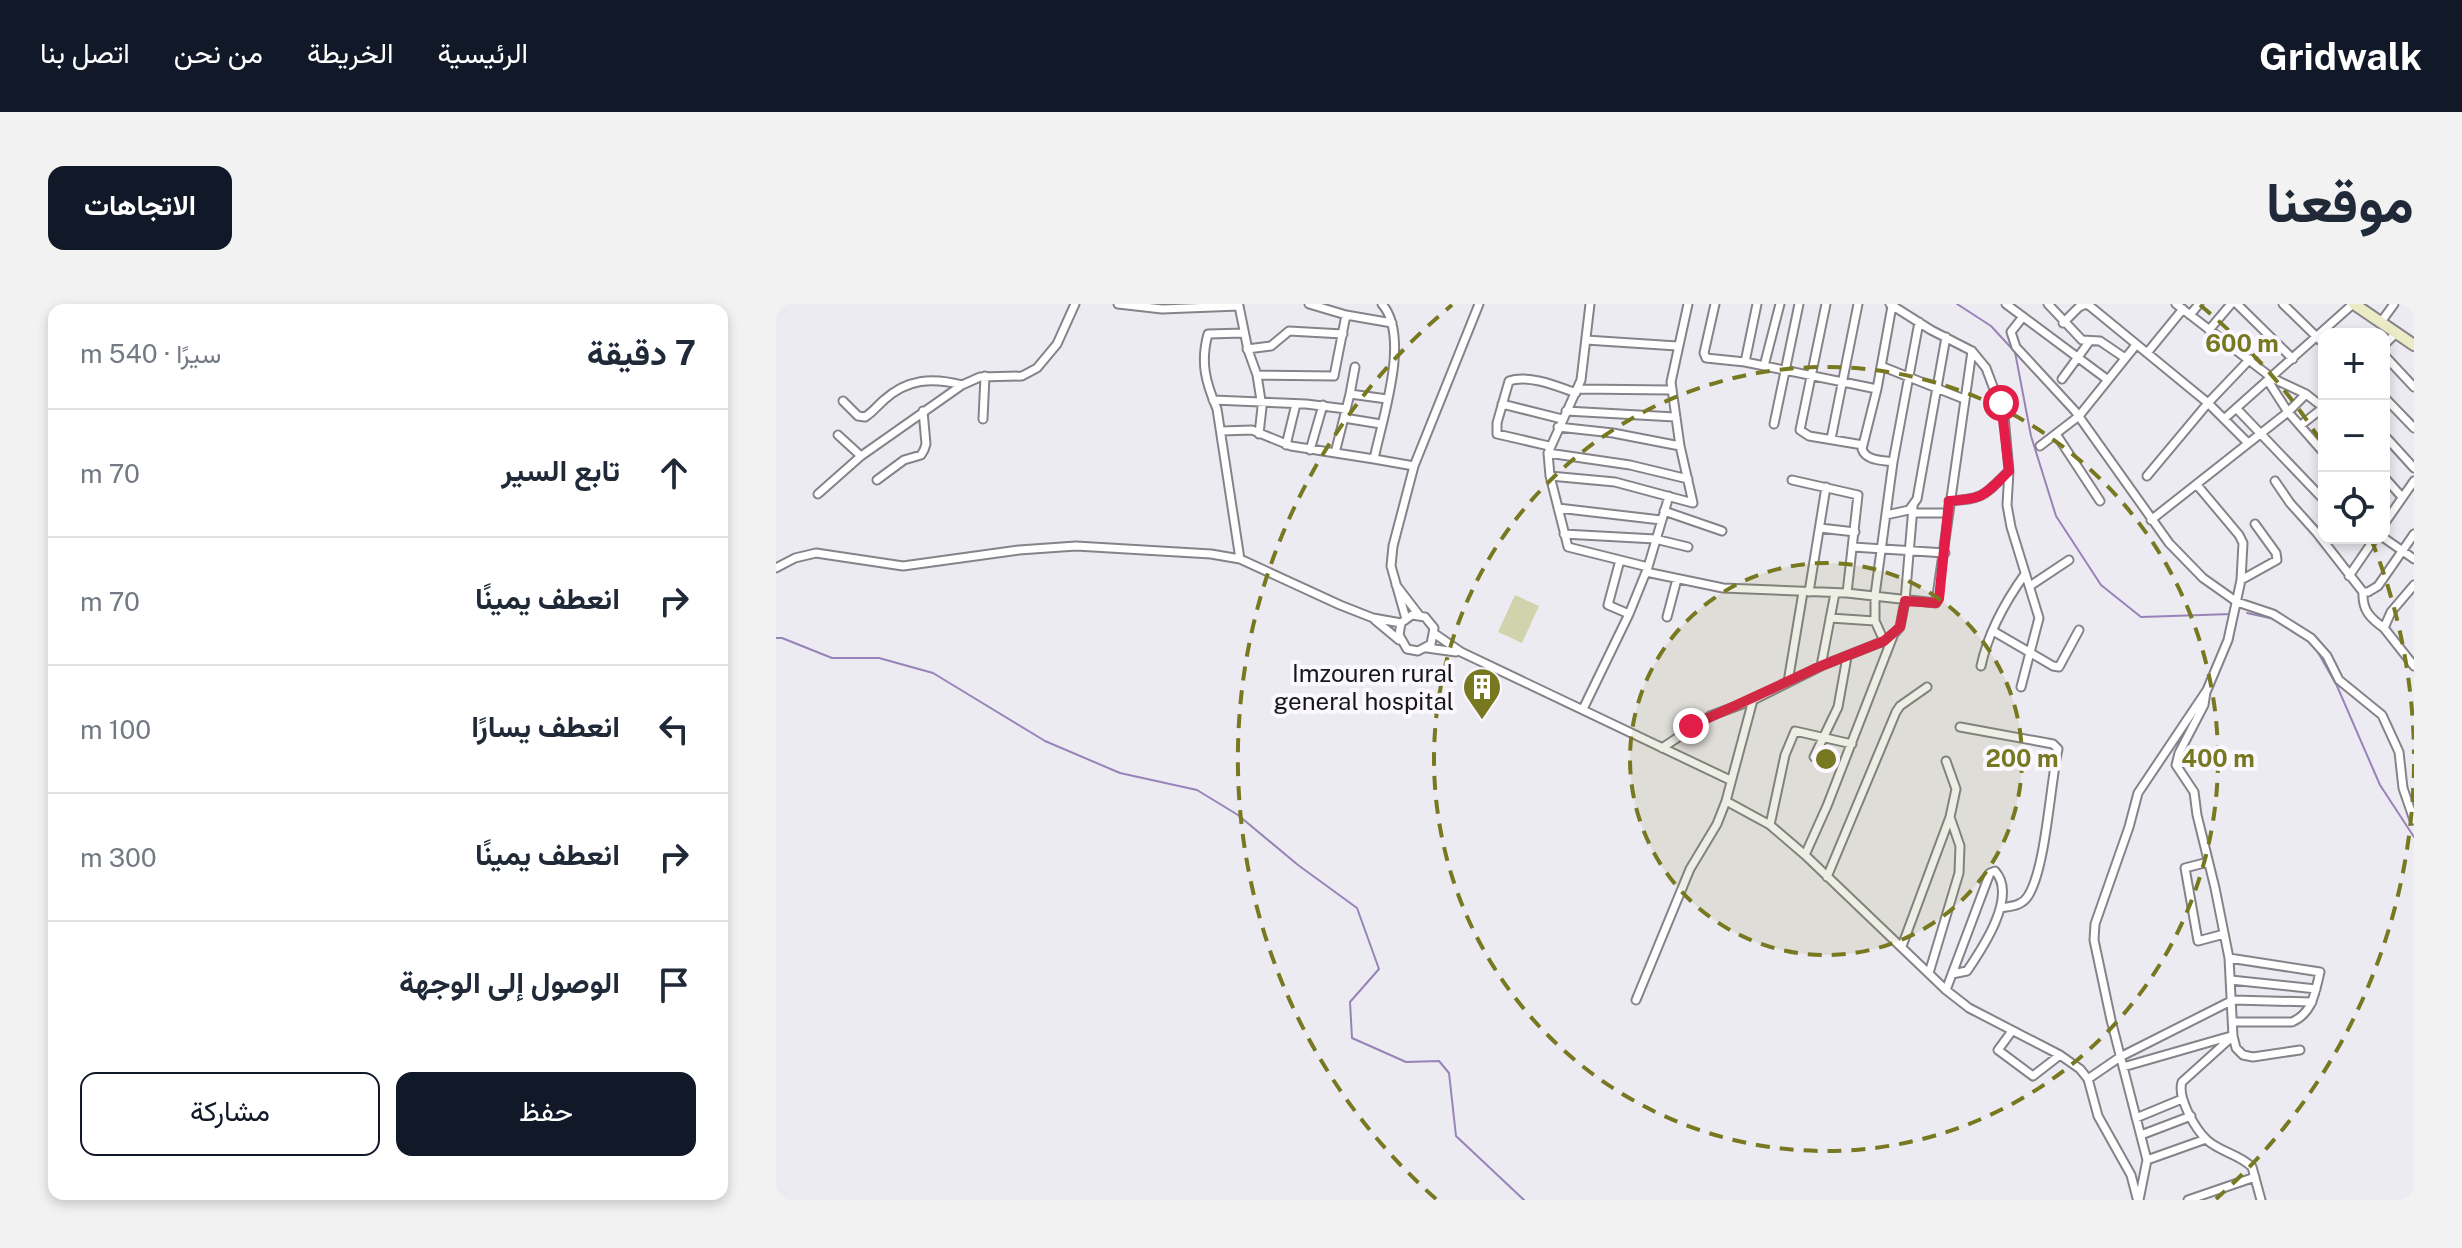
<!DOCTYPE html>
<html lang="ar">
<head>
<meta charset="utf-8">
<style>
  body { margin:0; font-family:"Public Sans",Vazirmatn,sans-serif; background:#f2f2f3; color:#1f2937; direction:rtl }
  .controls { position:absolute; right:24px; top:24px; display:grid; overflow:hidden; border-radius:16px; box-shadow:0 4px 12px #0003 }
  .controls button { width:72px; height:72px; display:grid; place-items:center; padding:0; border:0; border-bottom:2px solid #e0e1e3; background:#fff; color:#1f2937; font:40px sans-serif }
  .stop { position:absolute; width:24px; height:24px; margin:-18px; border:6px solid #e11d48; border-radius:50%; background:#fff }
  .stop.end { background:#e11d48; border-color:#fff; box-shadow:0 2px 8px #0008 }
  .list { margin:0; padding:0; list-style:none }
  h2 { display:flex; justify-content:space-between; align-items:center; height:104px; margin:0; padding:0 32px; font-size:34px }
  h2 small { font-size:26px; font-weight:400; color:#747a83 }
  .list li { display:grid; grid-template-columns:52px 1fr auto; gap:24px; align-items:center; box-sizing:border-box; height:128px; padding:0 32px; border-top:2px solid #e0e1e3 }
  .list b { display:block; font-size:30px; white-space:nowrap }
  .list em { font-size:26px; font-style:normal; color:#747a83 }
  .actions { display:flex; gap:16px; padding:24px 32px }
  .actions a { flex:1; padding:18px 0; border:2px solid #111827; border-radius:16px; text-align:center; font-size:28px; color:#111827 }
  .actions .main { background:#111827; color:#fff }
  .icon { flex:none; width:44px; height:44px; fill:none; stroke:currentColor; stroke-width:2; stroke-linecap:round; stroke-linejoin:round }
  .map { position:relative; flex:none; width:1638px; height:896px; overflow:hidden; direction:ltr; border-radius:16px }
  header { display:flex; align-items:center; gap:48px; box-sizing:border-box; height:112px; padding:0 40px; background:#111827; color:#fff }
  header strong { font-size:38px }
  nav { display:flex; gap:44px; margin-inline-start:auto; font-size:28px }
  .intro { display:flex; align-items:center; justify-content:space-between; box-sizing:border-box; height:192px; padding:0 48px }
  h1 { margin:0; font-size:56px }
  .button { padding:20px 36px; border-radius:16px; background:#111827; color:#fff; font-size:28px; font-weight:700 }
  main { display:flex; gap:48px; padding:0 48px }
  aside { flex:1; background:#fff; border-radius:16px; box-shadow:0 4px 12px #0003 }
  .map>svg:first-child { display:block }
</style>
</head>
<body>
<header>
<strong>Gridwalk</strong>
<nav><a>الرئيسية</a><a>الخريطة</a><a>من نحن</a><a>اتصل بنا</a></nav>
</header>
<div class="intro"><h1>موقعنا</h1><a class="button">الاتجاهات</a></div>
<main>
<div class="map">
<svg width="1638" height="896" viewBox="0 0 1638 896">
  <rect width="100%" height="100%" fill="#edebf2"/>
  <path fill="#d1d3ad" d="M739,291l24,11 -17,37 -24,-11z"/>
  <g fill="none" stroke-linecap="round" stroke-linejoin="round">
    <path stroke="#9883b9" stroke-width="2" d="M1181,0l34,22 24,26 16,84 25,80 45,69 40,32 91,-3
      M1471,309l27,6
      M0,334h6l50,20h47l54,15 112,68 75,32 77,17 41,25 60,50 59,43 22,61 -29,33 2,36 54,24 33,-1 10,12 7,63 68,64
      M1539,343l22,39 43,99 34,52"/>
    <defs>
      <path id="street" d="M342,0l44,5 77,-3 9,44 9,25 77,1 12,-61 46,8
        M533,0l37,11
        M814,0l-9,76 -33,73 2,23 18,71 80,20
        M939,0l-11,49 2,5 39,4 132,27
        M1050,0l-26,126 9,6 54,9
        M1230,0l102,76
        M1272,0l34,36 18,1 25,17
        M1400,0l96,74 34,16 18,14
        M1461,0l56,55
        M1507,0l41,40
        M1116,2l-15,83 -15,60c4,12 20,11 31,13
        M1414,11l9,-11
        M1246,14l-11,14 5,15 59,64 94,132 34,35 34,24 36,12 38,24 16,18 12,24 43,35 17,37 4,36 11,32
        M1605,18l13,-18
        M1287,19l16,-16 7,-3 5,3 117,96 39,39
        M1433,26l22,-26
        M810,36l91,6
        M1608,41l13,-13
        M471,45l24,-3 18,-15 54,3
        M1196,47l14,17 18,48 5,55 -2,34 4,22 28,91 -18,69
        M1371,49l36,-44
        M1608,51l30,32
        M969,58l12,-58
        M988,62l16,-62
        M1105,62l83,33
        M481,71l5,32 -3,27
        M1286,75l27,-37
        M1492,77l20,31 36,41
        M802,85l93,1
        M574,90l5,-27
        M1608,93l30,31
        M437,96l93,4 40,5
        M67,97l15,15 7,1c8,-5 12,-11 19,-17 23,-21 48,-23 78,-15
        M726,100l60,15
        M1461,105l87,91
        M790,107l109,6
        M568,114l37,6
        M207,115l2,-43
        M1448,115l129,-115
        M998,120l25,-120
        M1525,121l23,-18
        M782,123l55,6 67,13
        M445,127l31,-1 39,16 83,13c8,-40 37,-122 8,-155
        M1280,130l44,67
        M62,131l23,21
        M1608,131l30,33
        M1055,135l27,-135
        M510,141l10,-41
        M773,142l-52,-12v-11l12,-42c19,-7 48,5 67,12
        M1264,142l39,-30 57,-71
        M534,146l13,-45
        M559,149l15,-59 37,5
        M772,149l82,12 58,14
        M598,155l40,7
        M774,172l65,6 78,21 -13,-57 -9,-64 17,-78
        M1371,172l61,-73 42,-44
        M1608,173l18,20
        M101,176l27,-20 17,-5 3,-5 2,-6 -3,-33
        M1016,176l66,15 -11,98
        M1499,177l15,22 27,30 46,59c-1,18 7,26 21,36
        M42,190l43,-38 101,-71 18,-8 42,-1 15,-8 20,-24 18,-40
        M1173,197c36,-2 35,-6 60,-30
        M782,204l103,12
        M888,207l58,20
        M1137,209h36
        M1110,211l23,-5 8,-11 29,-162
        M1375,216l137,-108 18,-18
        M1608,220l30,-43
        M1044,224l35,4
        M788,230l91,5 33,8
        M1608,234l30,21
        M1077,243l92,6
        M464,255l-23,-150c-11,-26 -17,-46 -9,-75l36,-1
        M844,256l-12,45 21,9
        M0,264l19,-10 21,-5 87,13 116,-16 57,-4 135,8 29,5 100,46 33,13 28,5 11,-8 13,2 9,11 -3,16 -13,7 -11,-2 -8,-14 2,-12
        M870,268l77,16 124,5 89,10 36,-252 -41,-21 -41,-26
        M1573,272l26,-38
        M1465,276l36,-20 -1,-7 -21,-29
        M620,281l23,30
        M1638,281l-23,27 -7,16 30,38
        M1254,282l39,-26
        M1033,288l17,-105
        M1587,288h5l10,-6 36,-52
        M891,313l10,-38
        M1054,314l45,3
        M630,315l-15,-53 2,-20 21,-80 65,-162
        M599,316l24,20
        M1217,327l60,35 6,1 20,-37
        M659,330l26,18 269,128
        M1108,337l-9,-20v-26l18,-133 26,-140
        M651,344l29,4
        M1045,362l14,-73
        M1205,362c7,-33 24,-64 44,-92
        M1012,378l15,-90
        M1430,388l-2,13 -25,48 -3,12 18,27 3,23 18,73 14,70 4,78 3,12 7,7 10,2 47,-7
        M807,405l46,-95 19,-47 21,-71
        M1184,423l93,17 5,5c-8,36 -12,119 -30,147 -6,10 -17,10 -27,12
        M886,444l48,-32 43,-16 68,-34 63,-25 10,-7 6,-7 5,-26 8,-94
        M1038,453l24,-50 9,-50
        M950,497l44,24 35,30 141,135 23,18 91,47 20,14 8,10 10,37 33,59 6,23
        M994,521l15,-70 10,-24 57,13
        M1029,551l22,-49 66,-170
        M1432,558l-23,6 13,73 26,-7
        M1051,573l69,-165 4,-6 27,-19
        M1126,642l48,-129
        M1453,654l91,14c-5,20 -7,41 -28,50h-59
        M1153,669l30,-100 1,-27 -10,-29 6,-28 -10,-28
        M1455,676l85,9
        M1170,686l44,-117 5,-2c23,25 -13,78 -28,100l-15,3
        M860,696l54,-131 27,-45 9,-23 27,-101
        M1236,727l-14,19 35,26 27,-21
        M1457,732l-51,46c-5,15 13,47 25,58 13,12 32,14 45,27l9,33
        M1347,763l108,-31
        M1312,775l32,-22 113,-57 79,2
        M1360,814l46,-19
        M1365,831l50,-19
        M1371,856l59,-21
        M1363,896l8,-40 -36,-140 -17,-80 1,-16 34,-97 9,-34 69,-103 21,-50 13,-60 2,-37 -4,-8 -42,-50
        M1412,896l67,-23"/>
      <path id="secondary" d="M1578,0l60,41"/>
    </defs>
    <use href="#street" stroke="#858389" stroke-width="11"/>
    <use href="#secondary" stroke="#858389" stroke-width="14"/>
    <use href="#street" stroke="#fff" stroke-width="7"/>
    <use href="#secondary" stroke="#ebebc6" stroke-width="10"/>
  </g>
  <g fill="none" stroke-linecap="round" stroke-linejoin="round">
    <path stroke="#e11d48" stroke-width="10" d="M915,422l130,-60 63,-25 16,-14 5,-26 31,2 3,-4 10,-98c36,-2 35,-6 60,-30l-8,-68"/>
  </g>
  <circle cx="1050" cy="455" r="196" fill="#77781f" fill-opacity=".12"/>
  <g fill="none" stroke="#77781f" stroke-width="4" stroke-dasharray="14 10">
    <circle cx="1050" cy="455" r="196"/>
    <circle cx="1050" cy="455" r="392"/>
    <path d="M1638 460A588 588 0 0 1 1440 895M660 895A588 588 0 0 1 676 1M1424 1A588 588 0 0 1 1546 139M1595 235A588 588 0 0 1 1638 450"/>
  </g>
  <defs>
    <symbol id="building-pin" viewBox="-11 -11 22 30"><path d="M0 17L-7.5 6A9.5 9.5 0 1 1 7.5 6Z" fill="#77781f" stroke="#fbf8ff"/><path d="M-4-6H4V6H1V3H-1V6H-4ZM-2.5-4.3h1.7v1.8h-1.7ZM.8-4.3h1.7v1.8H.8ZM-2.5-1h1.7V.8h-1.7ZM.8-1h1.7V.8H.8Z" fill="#fff"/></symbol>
  </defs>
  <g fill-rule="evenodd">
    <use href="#building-pin" x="684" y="361" width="44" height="60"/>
  </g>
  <g text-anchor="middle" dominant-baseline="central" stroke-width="8" stroke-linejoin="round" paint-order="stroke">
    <g font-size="24" fill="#171618" stroke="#fbf8ff" text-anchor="end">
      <text x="678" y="369">Imzouren rural<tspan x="678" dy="28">general hospital</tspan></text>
    </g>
  </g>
  <circle cx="1050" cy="455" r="12" fill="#77781f" stroke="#fbf8ff" stroke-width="4"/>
  <g font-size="24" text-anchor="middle" font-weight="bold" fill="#77781f" stroke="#fbf8ff" stroke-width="8" stroke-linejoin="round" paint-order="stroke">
    <text x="1466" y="48">600 m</text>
    <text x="1246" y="463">200 m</text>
    <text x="1442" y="463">400 m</text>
  </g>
</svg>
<div class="controls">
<button>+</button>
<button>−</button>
<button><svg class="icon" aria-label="locate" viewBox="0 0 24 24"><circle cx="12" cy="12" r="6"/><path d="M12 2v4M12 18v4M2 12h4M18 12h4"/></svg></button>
</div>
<div class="stop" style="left:1225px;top:99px"></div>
<div class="stop end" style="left:915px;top:422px"></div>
</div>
<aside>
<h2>7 دقيقة<small>سيرًا · 540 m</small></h2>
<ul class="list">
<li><svg class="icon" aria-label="ahead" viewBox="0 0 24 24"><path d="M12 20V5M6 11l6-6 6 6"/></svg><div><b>تابع السير</b></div><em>70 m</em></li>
<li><svg class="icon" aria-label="right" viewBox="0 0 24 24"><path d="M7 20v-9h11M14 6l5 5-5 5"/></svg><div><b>انعطف يمينًا</b></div><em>70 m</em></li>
<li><svg class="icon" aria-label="left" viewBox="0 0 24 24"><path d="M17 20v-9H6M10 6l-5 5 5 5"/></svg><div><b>انعطف يسارًا</b></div><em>100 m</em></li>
<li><svg class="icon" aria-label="right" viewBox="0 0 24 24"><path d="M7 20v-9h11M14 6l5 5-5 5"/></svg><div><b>انعطف يمينًا</b></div><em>300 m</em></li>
<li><svg class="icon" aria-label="arrive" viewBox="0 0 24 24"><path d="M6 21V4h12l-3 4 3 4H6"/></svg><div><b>الوصول إلى الوجهة</b></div></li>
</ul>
<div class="actions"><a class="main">حفظ</a><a>مشاركة</a></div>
</aside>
</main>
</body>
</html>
